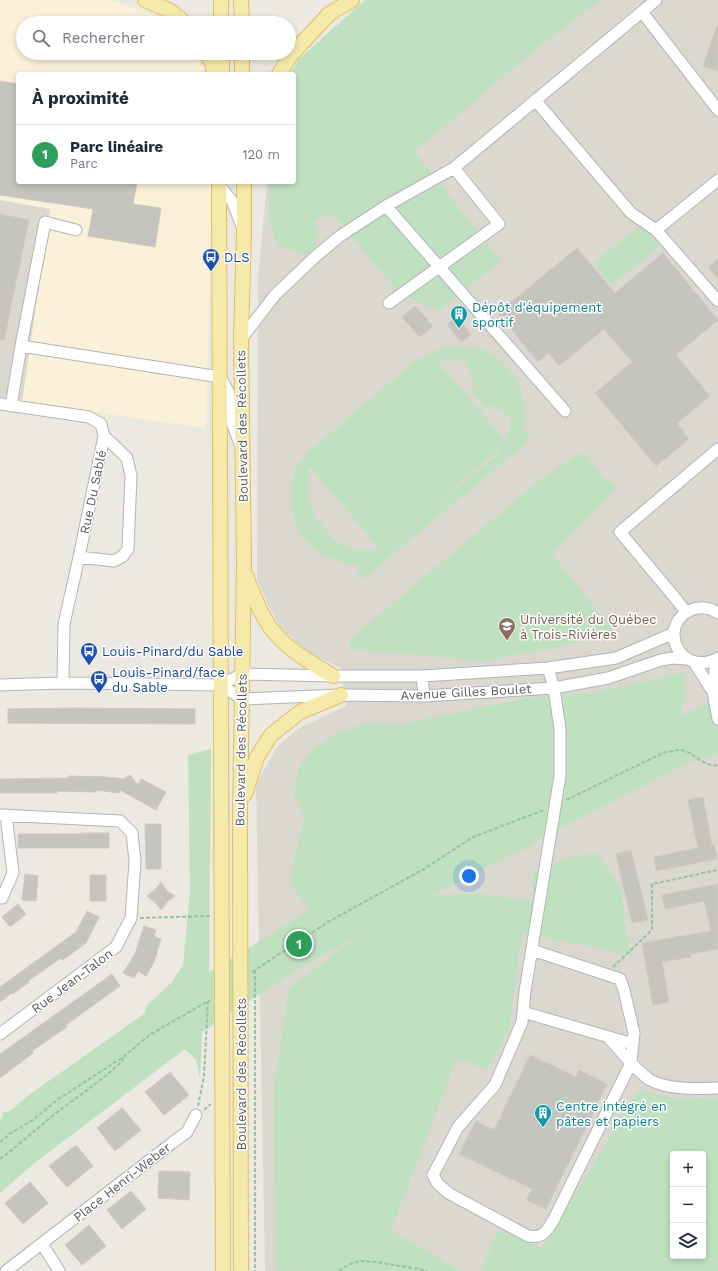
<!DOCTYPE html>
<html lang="fr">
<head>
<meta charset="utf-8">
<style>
  body { margin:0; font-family:"Work Sans",sans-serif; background:#f2f2f3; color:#1f2937 }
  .controls { position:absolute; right:12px; bottom:12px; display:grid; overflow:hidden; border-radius:4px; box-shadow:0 2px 6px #0003 }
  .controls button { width:36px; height:36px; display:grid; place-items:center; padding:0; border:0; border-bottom:1px solid #e0e1e3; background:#fff; color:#1f2937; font:20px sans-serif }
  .you { position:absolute; left:469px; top:876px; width:14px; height:14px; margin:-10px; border:3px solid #fff; border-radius:50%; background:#1a73e8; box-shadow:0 0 0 6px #1a73e833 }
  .badge { display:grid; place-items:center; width:26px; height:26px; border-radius:50%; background:#0b8043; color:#fff; font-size:13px; font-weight:700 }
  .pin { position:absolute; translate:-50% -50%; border:2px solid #fff; box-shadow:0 1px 4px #0006 }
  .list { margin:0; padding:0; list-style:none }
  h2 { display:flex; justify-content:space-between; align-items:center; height:52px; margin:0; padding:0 16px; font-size:17px }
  h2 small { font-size:13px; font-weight:400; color:#747a83 }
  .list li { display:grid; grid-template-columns:26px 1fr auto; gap:12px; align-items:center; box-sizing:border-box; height:60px; padding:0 16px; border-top:1px solid #e0e1e3 }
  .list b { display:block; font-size:15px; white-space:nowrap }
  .list p { margin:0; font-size:13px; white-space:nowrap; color:#747a83 }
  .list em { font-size:13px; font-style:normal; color:#747a83 }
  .icon { flex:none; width:22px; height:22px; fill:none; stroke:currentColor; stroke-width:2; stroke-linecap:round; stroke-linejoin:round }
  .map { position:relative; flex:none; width:718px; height:1271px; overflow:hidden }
  .search { position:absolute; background:#fff; box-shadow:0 2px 6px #0003; left:16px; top:16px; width:280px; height:44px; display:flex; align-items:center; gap:10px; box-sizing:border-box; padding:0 14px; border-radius:22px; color:#747a83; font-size:15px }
  .panel { position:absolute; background:#fff; box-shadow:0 2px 6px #0003; left:16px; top:72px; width:280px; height:112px; border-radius:4px }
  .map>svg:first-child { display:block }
</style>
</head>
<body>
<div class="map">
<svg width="718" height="1271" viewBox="0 0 718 1271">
  <rect width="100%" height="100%" fill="#ebe9e1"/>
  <path fill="#faf1d8" d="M0,0h111l50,17 6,6h-144v30h170l9,14 2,7h-186v108h194l-6,246 -184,-26 28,-192 -50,-10z"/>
  <path fill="#dbd8d0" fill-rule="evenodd" d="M395,0h323v1271h-453l-9,-487 21,-37 22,-19 47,-22 -5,-38 -31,-14 -29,-26 -11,-19 -13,-29 1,-301 9,-97h27zM673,1154h30v102h-30z
    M0,200l50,9 -28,193 -22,-3z"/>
  <path fill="#c0e1c0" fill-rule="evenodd" d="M365,0h235l-76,59 -71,61 -39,31 87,110 -39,30 -24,21 -40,-20 -65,-78 -18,5 1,37 -34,-8 -8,-10 -6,-22 3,-34h23v-108h-4l8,-14z
    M642,224l18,22 -48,39 -18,-22z
    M451,347c10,0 21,-1 31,3 27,9 45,40 43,68 0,4 -1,8 -2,12l8,9 -168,140 -8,-8 7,-7c-41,1 -74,-28 -70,-71 0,-8 1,-16 4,-24 3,-5 7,-10 10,-15l110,-94 19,-10zM449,359l16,2 10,24 -5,5 16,18 4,-3 21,12 -2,17 -3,7 -68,-79zM503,446l-2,6 -96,78zM311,468l68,80 -12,3 -16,-2 -17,-9 -19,-23 -7,-20v-27z
    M580,453l7,1 15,23 15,10 -65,67 65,81 -18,1 -43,12 -75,13 -130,-12 -2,-9 192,-161z
    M684,672c1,16 1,30 -5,45l39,-19v55l-33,11 -150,78 -12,8 -9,3 -91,47 11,-4 42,-3 57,8v-29l41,-16 23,-3 24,35 6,51 5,16 -110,-22 -13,96 -10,20 -13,21 -29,-12 -66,172 69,41h-183l-4,-176 16,-106 70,-54 -66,37 -91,60 -2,46 -4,-18 -11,-11 -149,113 -36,31v-74l2,-1 1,-6 7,-1 19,-16 116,-82 1,-7 25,-23 12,-18 7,-73 -2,-137 23,-6 -2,223 101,-62 -18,-24 1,-21 12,-48 -11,-21 4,-26 13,-19 26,-18 30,-10 34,1 132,-27 59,-4z
    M638,1091l43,8 37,-2v174h-236l16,-41 45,18zM673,1154h30v102h-30z"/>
  <path fill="#c6c4be" stroke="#cfcac0" d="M717,26h1v45l-15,-5z
    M0,81l18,3v98h119l-4,22 28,4 -6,39 -67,-11 5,-27 -93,-14z
    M0,214l29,6 -25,120h-4z
    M577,248l38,45 48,-40 55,67 -42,35 34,41 -33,27 12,16 -33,27 -61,-73 37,-31 -28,-33 -45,37 -10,-13 -11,9 -40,-49z
    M718,259v20l-10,-12z
    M415,306l18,20 -13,11 -18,-20z
    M457,316l14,19 -10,7 -14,-18z
    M74,708l121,1v15l-187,-1v-14z
    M130,775l8,10 3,-6 25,13 -10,18 -36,-20 -1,3 -23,-3v2l-39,-1v2h-57v-14l69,-1v-2l39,1 16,2z
    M703,797l9,49 2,-1 3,14 -61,12 -2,-14 44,-9 -10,-48z
    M145,824h16v45h-15z
    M81,833h28v15h-91v-14h63z
    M631,850l17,70 -16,3 -16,-69z
    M25,874l13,2 -2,25 -14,-1z
    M90,875h16v26h-16z
    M161,882l6,9 8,5 -8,6 -6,8 -6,-8 -8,-6 8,-6z
    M718,884v65l-28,5 1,3 -29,5 7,40 -16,3 -11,-62 69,-12 -7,-30 -39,8 -3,-14z
    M18,904l8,10 -16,13 -8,-10z
    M87,911l12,6 -13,26 -23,17 -2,-2 -33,23 1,1 -16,12 -1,-1 -12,9v-15l76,-55z
    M144,926l12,4 -2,6 7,3 -7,23 -8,14 -8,-5 -4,7 -11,-5 12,-19z
    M112,974l8,12 -54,39 1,2 -35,24 1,2 -33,25v-24z
    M530,1055l46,22 3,-7 28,14 -61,125 -20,-9 6,-11 -73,-35 17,-33 18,9z
    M170,1072l19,23 -25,20 -19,-23z
    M122,1108l19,22 -26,21 -18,-23z
    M76,1145l17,21 -26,21 -18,-21z
    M159,1171l31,1 -1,28 -31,-2z
    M30,1182l18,21 -25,21 -18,-21z
    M131,1191l15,18 -24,20 -15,-19z
    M89,1225l17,21 -24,19 -17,-20z"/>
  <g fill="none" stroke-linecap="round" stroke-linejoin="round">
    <defs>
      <path id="minor" d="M642,12l76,98
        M535,100l96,113 25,17
        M718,180l-62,50 62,71
        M219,185l13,16 10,25
        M386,206l179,205
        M389,303l110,-79 -45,-56
        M241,339l34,-44 41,-39 24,-20 46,-30 68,-38 202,-168
        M21,346l24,-124 31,8
        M0,404l89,13 12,7 3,12 -25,121 -15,67 -1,59
        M11,406l10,-60 199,31 8,14 5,34 7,19
        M79,557l35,4 9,-5 5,-7 3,-73 -4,-18 -23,-22
        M686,612l-10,-13 -56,-67 98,-83
        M718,613c-8,-5 -18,-7 -27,-3 -35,16 -11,68 27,48
        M694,662l19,30 3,-33
        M548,668l6,20 6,41v47l-35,215 -3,31 -27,63 -37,42 -25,48 5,9 12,10 78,42c15,2 17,-3 25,-15l78,-158 -23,-26
        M422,676l2,20
        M0,685l63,-2 158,2 21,-11 91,2h89l126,-8 68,-10 58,-25
        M221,685l21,14 99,-4 83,1 130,-8 54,-10 53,-18 12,-2 13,1
        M713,692l5,27
        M0,815l120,6 12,12 3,28 -4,57 -15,29 -116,87
        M0,898h2l11,-25 -7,-58
        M532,950l88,29 4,11 10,43 -3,30c6,6 12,12 19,17 19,10 47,9 68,8
        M523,1012l110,32
        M42,1244l17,27
        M6,1271l166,-128 15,-11 9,-17"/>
      <path id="major" d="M145,0l26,11 14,12
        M221,0v23
        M241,0l1,23
        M206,53l7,12 1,9
        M222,53v21
        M242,53v21
        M279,74l11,-18 39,-42 23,-14
        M219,182l4,1089
        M247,577l1,5c6,12 10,26 17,37 14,26 43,42 68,57
        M245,794l12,-37 14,-22 29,-23 41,-17
        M241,1271l-1,-455 4,-254 -3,-223 3,-107v-50"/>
    </defs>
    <use href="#minor" stroke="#b2b4b8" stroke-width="13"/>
    <use href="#major" stroke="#e2be63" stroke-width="16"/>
    <path stroke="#9ac1a5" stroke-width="2" stroke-dasharray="4 2" stroke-linecap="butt" d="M566,800l97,-47c5,-1 11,-3 16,-3 15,0 23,18 39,15
      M140,918l70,-2
      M613,967l39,-37v-46l66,-14
      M255,970v301
      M252,972l76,-50 96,-53 49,-32 71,-27
      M198,1106l6,-30 4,-75
      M204,1110l7,-6
      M0,1142l11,-9 22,-13 24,-20 66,-43 28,-23 59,-34
      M0,1159c19,-14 36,-30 55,-45 23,-18 47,-33 68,-54v-3
      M339,1271l11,-7 9,-3 17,1 48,8 3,1"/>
    <use href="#minor" stroke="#fff" stroke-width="11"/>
    <use href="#major" stroke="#f6eaab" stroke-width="14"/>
  </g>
  <defs>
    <symbol id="bus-pin" viewBox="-11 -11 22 30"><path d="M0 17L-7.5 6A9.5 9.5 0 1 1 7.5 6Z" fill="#1a4fb4" stroke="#fff"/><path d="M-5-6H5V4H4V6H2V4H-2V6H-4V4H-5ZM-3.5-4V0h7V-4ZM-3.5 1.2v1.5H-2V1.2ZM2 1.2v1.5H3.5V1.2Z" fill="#fff"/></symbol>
    <symbol id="building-pin" viewBox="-11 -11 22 30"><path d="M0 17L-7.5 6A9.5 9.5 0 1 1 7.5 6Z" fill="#0f9aa8" stroke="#fff"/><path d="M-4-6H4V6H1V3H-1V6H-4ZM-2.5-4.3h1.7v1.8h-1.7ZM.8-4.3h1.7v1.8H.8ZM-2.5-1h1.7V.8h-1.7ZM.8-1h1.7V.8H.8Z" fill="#fff"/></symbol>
    <symbol id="university-pin" viewBox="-11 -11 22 30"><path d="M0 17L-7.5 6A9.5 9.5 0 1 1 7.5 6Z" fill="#8d6e63" stroke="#fff"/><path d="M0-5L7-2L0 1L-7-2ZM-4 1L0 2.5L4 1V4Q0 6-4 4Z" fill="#fff"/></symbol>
  </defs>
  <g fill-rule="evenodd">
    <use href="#bus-pin" x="201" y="247" width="20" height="27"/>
    <use href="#building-pin" x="449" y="304" width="20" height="27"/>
    <use href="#university-pin" x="497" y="616" width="20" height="27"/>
    <use href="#bus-pin" x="79" y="641" width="20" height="27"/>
    <use href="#bus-pin" x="89" y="669" width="20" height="27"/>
    <use href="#building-pin" x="533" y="1103" width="20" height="27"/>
  </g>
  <g text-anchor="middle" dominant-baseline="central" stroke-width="3" stroke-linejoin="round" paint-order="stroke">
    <g font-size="13" fill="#164399" stroke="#fff" text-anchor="start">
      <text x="224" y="257">DLS</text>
      <text x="102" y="651">Louis-Pinard/du Sable</text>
      <text x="112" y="672">Louis-Pinard/face<tspan x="112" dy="15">du Sable</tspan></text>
    </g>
    <g font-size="13" fill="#0d838f" stroke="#fff" text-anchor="start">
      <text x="472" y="307">Dépôt d'équipement<tspan x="472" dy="15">sportif</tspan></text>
      <text x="556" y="1106">Centre intégré en<tspan x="556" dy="15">pâtes et papiers</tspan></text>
    </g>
    <g font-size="13" fill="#5a5d61" stroke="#fff">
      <text transform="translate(242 426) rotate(-91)">Boulevard des Récollets</text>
      <text transform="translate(93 492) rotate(-78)">Rue Du Sablé</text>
      <text transform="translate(466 692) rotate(-3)">Avenue Gilles Boulet</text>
      <text transform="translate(241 750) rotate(-89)">Boulevard des Récollets</text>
      <text transform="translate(72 981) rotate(-37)">Rue Jean-Talon</text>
      <text transform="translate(241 1074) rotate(-90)">Boulevard des Récollets</text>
      <text transform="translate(122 1182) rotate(-38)">Place Henri-Weber</text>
    </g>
    <g font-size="13" fill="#785e54" stroke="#fff" text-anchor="start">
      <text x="520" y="619">Université du Québec<tspan x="520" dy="15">à Trois-Rivières</tspan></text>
    </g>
  </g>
</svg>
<div class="controls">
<button>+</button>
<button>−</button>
<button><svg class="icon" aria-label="layers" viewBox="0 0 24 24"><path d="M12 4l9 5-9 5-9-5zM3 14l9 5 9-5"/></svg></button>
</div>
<div class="you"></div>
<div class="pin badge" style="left:299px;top:944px;background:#2e9e5b">1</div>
<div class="search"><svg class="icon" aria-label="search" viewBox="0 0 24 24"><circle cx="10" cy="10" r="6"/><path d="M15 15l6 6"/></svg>Rechercher</div>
<section class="panel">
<h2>À proximité<small></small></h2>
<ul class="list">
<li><span class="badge" style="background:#2e9e5b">1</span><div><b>Parc linéaire</b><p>Parc</p></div><em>120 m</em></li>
</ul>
</section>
</div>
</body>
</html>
